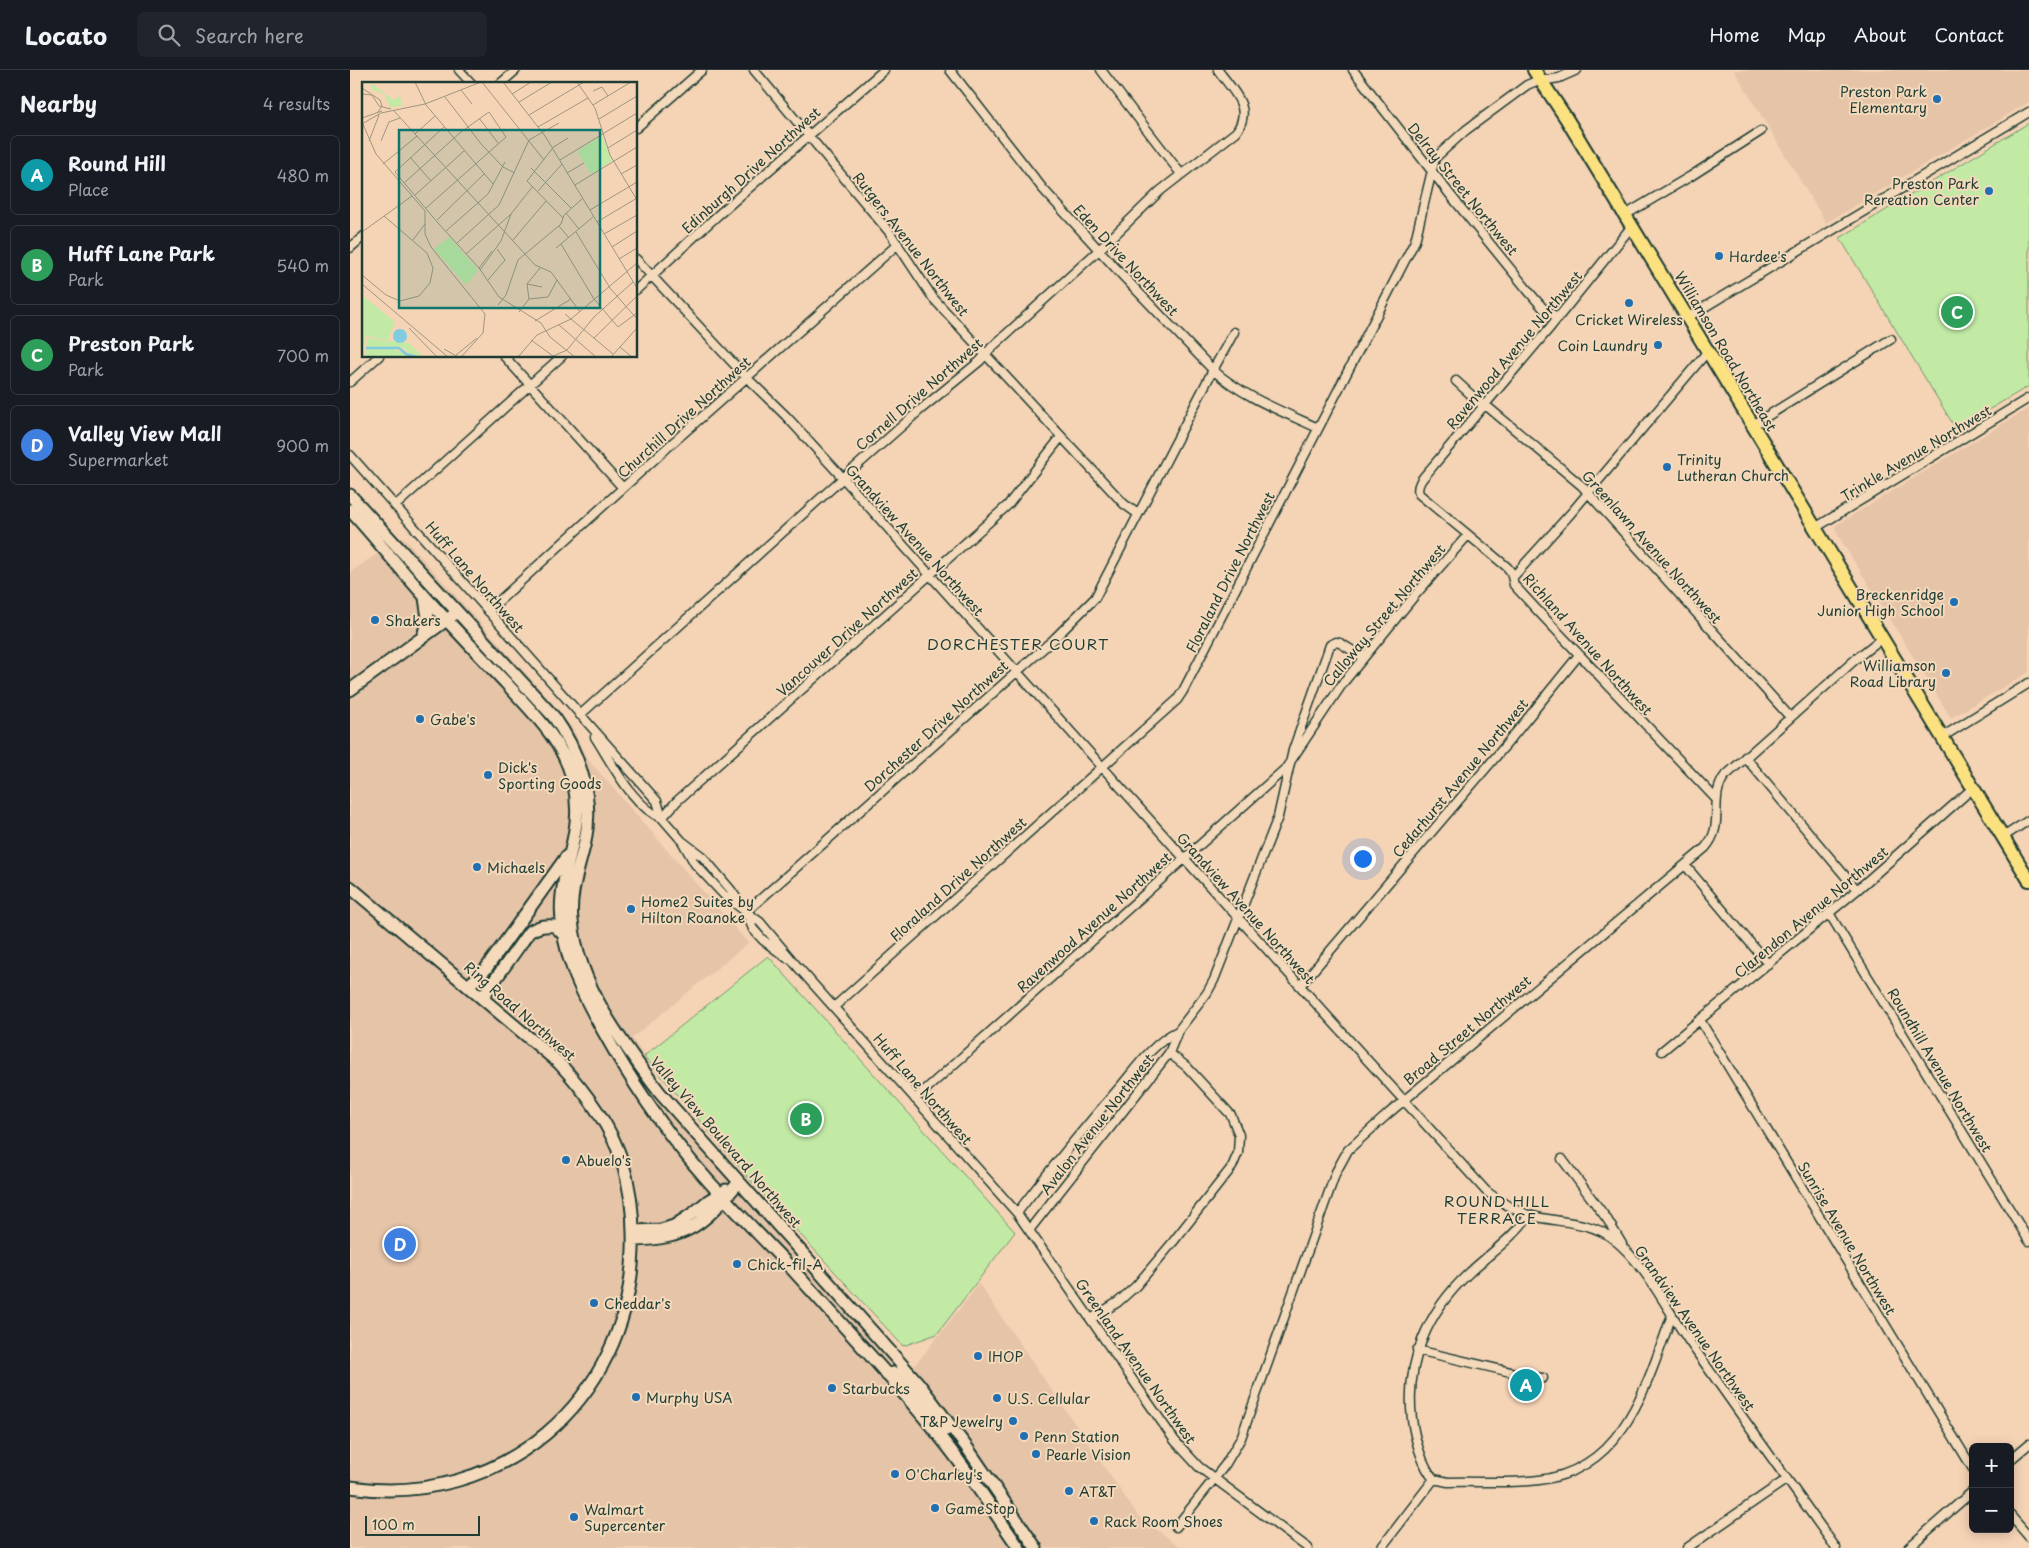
<!DOCTYPE html>
<html lang="en">
<head>
<meta charset="utf-8">
<style>
  body { margin:0; font-family:"Playpen Sans",sans-serif; background:#20242c; color:#f1f3f6 }
  .controls { position:absolute; right:15px; bottom:15px; display:grid; overflow:hidden; border-radius:8px; box-shadow:0 2px 12px #0003 }
  .controls button { width:45px; height:45px; display:grid; place-items:center; padding:0; border:0; border-bottom:1px solid #363941; background:#171b24; color:#f1f3f6; font:25px sans-serif }
  .scale { position:absolute; left:15px; bottom:12px; width:115px; box-sizing:border-box; padding-left:5px; border:2px solid #1f3d34; border-top:0; font-size:14px; line-height:18px; white-space:nowrap; color:#1f3d34; -webkit-text-stroke:4px #f4d9bb; paint-order:stroke }
  .you { position:absolute; left:1012px; top:788px; width:18px; height:18px; margin:-12px; border:4px solid #fff; border-radius:50%; background:#1a73e8; box-shadow:0 0 0 8px #1a73e833 }
  .badge { display:grid; place-items:center; width:32px; height:32px; border-radius:50%; background:#ea580c; color:#fff; font-size:16px; font-weight:700 }
  .pin { position:absolute; translate:-50% -50%; border:2px solid #fff; box-shadow:0 1px 5px #0006 }
  .list { margin:0; padding:0; list-style:none }
  h2 { display:flex; justify-content:space-between; align-items:center; height:65px; margin:0; padding:0 20px; font-size:21px }
  h2 small { font-size:16px; font-weight:400; color:#9ea1a6 }
  .list li { display:grid; grid-template-columns:32px 1fr auto; gap:15px; align-items:center; box-sizing:border-box; height:80px; margin:0 10px 10px; padding:0 10px; border:1px solid #363941; border-radius:8px }
  .list b { display:block; font-size:19px; white-space:nowrap }
  .list p { margin:0; font-size:16px; white-space:nowrap; color:#9ea1a6 }
  .list em { font-size:16px; font-style:normal; color:#9ea1a6 }
  .icon { flex:none; width:28px; height:28px; fill:none; stroke:currentColor; stroke-width:2; stroke-linecap:round; stroke-linejoin:round }
  .map { position:relative; flex:none; width:1679px; height:1478px; overflow:hidden }
  header { display:flex; align-items:center; gap:30px; box-sizing:border-box; height:70px; padding:0 25px; background:#171b24; border-bottom:1px solid #363941 }
  header strong { font-size:24px }
  nav { display:flex; gap:28px; margin-inline-start:auto; font-size:18px }
  .search { width:350px; height:45px; background:#20242c; display:flex; align-items:center; gap:12px; box-sizing:border-box; padding:0 18px; border-radius:8px; color:#9ea1a6; font-size:19px }
  main { display:flex }
  aside { flex:1; background:#171b24 }
  .map>svg:first-child { display:block }
</style>
</head>
<body>
<header>
<strong>Locato</strong>
<div class="search"><svg class="icon" aria-label="search" viewBox="0 0 24 24"><circle cx="10" cy="10" r="6"/><path d="M15 15l6 6"/></svg>Search here</div>
<nav><a>Home</a><a>Map</a><a>About</a><a>Contact</a></nav>
</header>
<main>
<aside>
<h2>Nearby<small>4 results</small></h2>
<ul class="list">
<li><span class="badge" style="background:#0f9aa8">A</span><div><b>Round Hill</b><p>Place</p></div><em>480 m</em></li>
<li><span class="badge" style="background:#2e9e5b">B</span><div><b>Huff Lane Park</b><p>Park</p></div><em>540 m</em></li>
<li><span class="badge" style="background:#2e9e5b">C</span><div><b>Preston Park</b><p>Park</p></div><em>700 m</em></li>
<li><span class="badge" style="background:#3f7fe0">D</span><div><b>Valley View Mall</b><p>Supermarket</p></div><em>900 m</em></li>
</ul>
</aside>
<div class="map">
<svg width="1679" height="1478" viewBox="0 0 1679 1478">
  <rect width="100%" height="100%" fill="#f5d3b5"/>
  <filter id="ink" filterUnits="userSpaceOnUse"><feTurbulence type="fractalNoise" baseFrequency=".02" numOctaves="2"/><feDisplacementMap in="SourceGraphic" scale="10" xChannelSelector="R" yChannelSelector="G"/><feConvolveMatrix kernelMatrix="1 2 1 2 8 2 1 2 1" color-interpolation-filters="sRGB"/></filter>
  <g filter="url(#ink)">
    <path fill="#e5c4a8" d="M1384,0h295v32l-203,121z
      M1679,338v264l-78,46 -115,-186 -1,-5 3,-3z
      M53,467l153,170 18,24 12,26 162,186 -116,95 36,55 245,275 66,-84 159,232 44,32h-832v-976z"/>
    <path fill="#c2eaa5" stroke="#70946c" d="M1679,53v263l-73,43 -116,-191z
      M418,886l247,276 -78,102 -34,12 -150,-163 -109,-127z"/>
    <g fill="none" stroke-linecap="round" stroke-linejoin="round">
      <defs>
        <path id="street" d="M109,0l13,14
          M404,0l136,163 43,65 191,206 14,10
          M600,0l93,119 79,86 91,95c29,26 70,42 105,58
          M751,0l80,104
          M1003,0l99,127 78,96 13,15 15,10
          M150,14l16,-14
          M286,58l66,-58
          M1275,145l66,-39 70,-45
          M1282,156l-84,104 -115,136c-6,8 -18,17 -14,28l88,73 4,5 3,13 24,26 178,188
          M0,178l14,-12
          M286,189l111,119 39,38 57,62 341,380 302,333c13,10 27,19 43,24 27,8 60,5 83,23 34,26 53,69 77,103 48,69 98,138 147,207
          M286,220l82,-75 166,-145
          M1338,247l341,-205
          M154,286l119,132
          M1106,311l24,22 9,5 93,78 208,231
          M0,312l29,-26
          M1403,355l138,-86
          M0,385l307,346 5,17 20,23 13,23 29,31 22,17 7,17 10,11 24,18
          M45,436l167,-150
          M1465,458l214,-130
          M1163,507l58,-64 137,-162
          M138,541l181,-165 229,-202
          M230,645l263,-237 77,-68 60,-49 11,-13 108,-98 61,-59 76,-59c18,-24 -4,-42 -18,-62
          M245,667c17,26 38,70 67,81
          M1592,667l87,-54
          M1395,687l112,133
          M312,748l15,-17 331,-296 53,-68
          M1653,767l26,-17
          M332,771l21,16 28,33 15,22 14,10 37,44 220,247 158,228 24,26 109,81
          M1335,795l83,99
          M396,842l309,-274 40,-40 118,-228 21,-38
          M1479,843l200,328
          M950,916l205,-240 74,-91
          M484,937l343,-307 6,-9 232,-450 20,-83 31,-28 61,-45 7,-3 25,-4 18,-8
          M1350,950l273,449
          M1312,981l195,-161 116,-102
          M565,1029l371,-331 57,-85 73,-89 51,-58
          M1212,1089l45,60 15,25
          M667,1143c33,-43 67,-85 103,-126 16,-19 34,-45 58,-56
          M680,1159l139,-176 9,-22 29,-38 7,-13 64,-163 15,-67 37,-105 6,-3 4,1 23,14
          M741,1249l27,-17 18,-16 37,-44 59,-75 6,-14 1,-18 -8,-20 -44,-48 -18,-14
          M1067,1280l115,27 11,1
          M1660,1390l19,-16
          M1084,1409l14,3c30,-1 61,2 91,-2 86,-10 108,-97 133,-165
          M1084,1409c-12,-12 -20,-44 -22,-60 -7,-57 16,-108 57,-146 20,-19 44,-35 60,-58
          M1660,1445l19,22
          M826,1457l49,-62 16,-27 95,-266 12,-22 41,-37 316,-265c21,-23 3,-47 19,-71l133,-119 25,-20
          M1031,1478l53,-69
          M1337,1478l100,-69
          M1558,1478l65,-57"/>
        <path id="secondary" d="M0,425l204,222c26,36 40,81 31,125 -6,26 -16,51 -13,78 6,65 50,123 88,173l259,291 49,65 68,99
          M0,440c30,33 58,69 89,102 22,23 44,47 66,70 27,30 58,58 68,99 11,44 -6,72 -11,114 -6,57 25,108 52,155 26,44 56,88 90,126 28,32 59,62 88,93 53,59 108,117 157,179 25,32 47,67 70,100
          M73,567l5,-19 -3,-20
          M0,620l102,-74
          M0,817l209,176c26,28 51,61 63,98 9,28 12,59 11,89 -5,152 -133,259 -283,237
          M118,916l17,-16 82,-114
          M132,928l47,-66c9,-6 16,-7 26,-6l8,8
          M283,1161l28,-1 13,-4 21,-14 13,-11 18,-11
          M283,1170c57,-1 71,-17 106,-58
          M537,1305l6,-2 5,1 48,56"/>
        <path id="primary" d="M1184,0l32,48 59,97 404,665"/>
      </defs>
      <use href="#street" stroke="#1f3d34" stroke-width="11"/>
      <use href="#secondary" stroke="#1f3d34" stroke-width="15"/>
      <use href="#primary" stroke="#1f3d34" stroke-width="16"/>
      <use href="#street" stroke="#f4d9bb" stroke-width="8"/>
      <use href="#secondary" stroke="#f4d9bb" stroke-width="11"/>
      <use href="#primary" stroke="#fbe180" stroke-width="12"/>
    </g>
  </g>
  <g fill="#1f6fb2" stroke="#f4d9bb" stroke-width="2">
    <circle cx="1587" cy="29" r="5"/>
    <circle cx="1639" cy="121" r="5"/>
    <circle cx="1369" cy="186" r="5"/>
    <circle cx="1279" cy="233" r="5"/>
    <circle cx="1308" cy="275" r="5"/>
    <circle cx="1317" cy="397" r="5"/>
    <circle cx="1604" cy="532" r="5"/>
    <circle cx="25" cy="550" r="5"/>
    <circle cx="1596" cy="603" r="5"/>
    <circle cx="70" cy="649" r="5"/>
    <circle cx="138" cy="705" r="5"/>
    <circle cx="127" cy="797" r="5"/>
    <circle cx="281" cy="839" r="5"/>
    <circle cx="216" cy="1090" r="5"/>
    <circle cx="387" cy="1194" r="5"/>
    <circle cx="244" cy="1233" r="5"/>
    <circle cx="628" cy="1286" r="5"/>
    <circle cx="482" cy="1318" r="5"/>
    <circle cx="286" cy="1327" r="5"/>
    <circle cx="647" cy="1328" r="5"/>
    <circle cx="663" cy="1351" r="5"/>
    <circle cx="674" cy="1366" r="5"/>
    <circle cx="686" cy="1384" r="5"/>
    <circle cx="545" cy="1404" r="5"/>
    <circle cx="719" cy="1421" r="5"/>
    <circle cx="585" cy="1438" r="5"/>
    <circle cx="224" cy="1447" r="5"/>
    <circle cx="744" cy="1451" r="5"/>
  </g>
  <g text-anchor="middle" dominant-baseline="central" stroke-width="4" stroke-linejoin="round" paint-order="stroke">
    <g font-size="14" fill="#1f3d34" stroke="#f4d9bb" text-anchor="start">
      <text x="1577" y="21" text-anchor="end">Preston Park<tspan x="1577" dy="16">Elementary</tspan></text>
      <text x="1629" y="113" text-anchor="end">Preston Park<tspan x="1629" dy="16">Rereation Center</tspan></text>
      <text x="1379" y="186">Hardee's</text>
      <text x="1279" y="249" text-anchor="middle">Cricket Wireless</text>
      <text x="1298" y="275" text-anchor="end">Coin Laundry</text>
      <text x="1327" y="389">Trinity<tspan x="1327" dy="16">Lutheran Church</tspan></text>
      <text x="1594" y="524" text-anchor="end">Breckenridge<tspan x="1594" dy="16">Junior High School</tspan></text>
      <text x="35" y="550">Shakers</text>
      <text x="1586" y="595" text-anchor="end">Williamson<tspan x="1586" dy="16">Road Library</tspan></text>
      <text x="80" y="649">Gabe's</text>
      <text x="148" y="697">Dick's<tspan x="148" dy="16">Sporting Goods</tspan></text>
      <text x="137" y="797">Michaels</text>
      <text x="291" y="831">Home2 Suites by<tspan x="291" dy="16">Hilton Roanoke</tspan></text>
      <text x="226" y="1090">Abuelo's</text>
      <text x="397" y="1194">Chick-fil-A</text>
      <text x="254" y="1233">Cheddar's</text>
      <text x="638" y="1286">IHOP</text>
      <text x="492" y="1318">Starbucks</text>
      <text x="296" y="1327">Murphy USA</text>
      <text x="657" y="1328">U.S. Cellular</text>
      <text x="653" y="1351" text-anchor="end">T&amp;P Jewelry</text>
      <text x="684" y="1366">Penn Station</text>
      <text x="696" y="1384">Pearle Vision</text>
      <text x="555" y="1404">O'Charley's</text>
      <text x="729" y="1421">AT&amp;T</text>
      <text x="595" y="1438">GameStop</text>
      <text x="234" y="1439">Walmart<tspan x="234" dy="16">Supercenter</tspan></text>
      <text x="754" y="1451">Rack Room Shoes</text>
    </g>
    <g font-size="14" fill="#1f3d34" stroke="#f4d9bb">
      <text transform="translate(401 100) rotate(-42)">Edinburgh Drive Northwest</text>
      <text transform="translate(1113 119) rotate(51)">Delray Street Northwest</text>
      <text transform="translate(561 174) rotate(52)">Rutgers Avenue Northwest</text>
      <text transform="translate(776 190) rotate(47)">Eden Drive Northwest</text>
      <text transform="translate(1164 280) rotate(-50)">Ravenwood Avenue Northwest</text>
      <text transform="translate(1376 281) rotate(59)">Williamson Road Northeast</text>
      <text transform="translate(569 324) rotate(-41)">Cornell Drive Northwest</text>
      <text transform="translate(334 347) rotate(-42)">Churchill Drive Northwest</text>
      <text transform="translate(1566 383) rotate(-31)">Trinkle Avenue Northwest</text>
      <text transform="translate(565 470) rotate(48)">Grandview Avenue Northwest</text>
      <text transform="translate(1302 477) rotate(48)">Greenlawn Avenue Northwest</text>
      <text transform="translate(880 502) rotate(-63)">Floraland Drive Northwest</text>
      <text transform="translate(125 507) rotate(49)">Huff Lane Northwest</text>
      <text transform="translate(1034 545) rotate(-50)">Calloway Street Northwest</text>
      <text transform="translate(497 562) rotate(-42)">Vancouver Drive Northwest</text>
      <text transform="translate(1238 574) rotate(48)">Richland Avenue Northwest</text>
      <text transform="translate(586 656) rotate(-42)">Dorchester Drive Northwest</text>
      <text transform="translate(1110 708) rotate(-50)">Cedarhurst Avenue Northwest</text>
      <text transform="translate(608 809) rotate(-42)">Floraland Drive Northwest</text>
      <text transform="translate(896 838) rotate(48)">Grandview Avenue Northwest</text>
      <text transform="translate(1461 842) rotate(-40)">Clarendon Avenue Northwest</text>
      <text transform="translate(744 852) rotate(-42)">Ravenwood Avenue Northwest</text>
      <text transform="translate(170 941) rotate(41)">Ring Road Northwest</text>
      <text transform="translate(1117 960) rotate(-40)">Broad Street Northwest</text>
      <text transform="translate(1590 1000) rotate(59)">Roundhill Avenue Northwest</text>
      <text transform="translate(573 1019) rotate(49)">Huff Lane Northwest</text>
      <text transform="translate(747 1054) rotate(-52)">Avalon Avenue Northwest</text>
      <text transform="translate(376 1072) rotate(49)">Valley View Boulevard Northwest</text>
      <text transform="translate(1497 1168) rotate(59)">Sunrise Avenue Northwest</text>
      <text transform="translate(1345 1258) rotate(55)">Grandview Avenue Northwest</text>
      <text transform="translate(786 1291) rotate(55)">Greenland Avenue Northwest</text>
    </g>
    <g font-size="15" letter-spacing="1" fill="#1f3d34" stroke="#f4d9bb">
      <text x="668" y="573">DORCHESTER COURT</text>
      <text x="1147" y="1130">ROUND HILL<tspan x="1147" dy="17">TERRACE</tspan></text>
    </g>
  </g>
  <g transform="translate(12 12)">
    <rect width="275" height="275" fill="#f5d3b5"/>
    <path d="M8,0l23,18 7,-4 2,10 -12,1 -6,-13 -12,-4zM240,54l10,25 -21,13 -14,-23zM87,155l29,33 -9,12 -4,2 -31,-35zM0,213l33,27 -7,18 -22,-4 -1,11 -3,-4zM5,256l41,5 16,14 -17,-4 -1,-4 -7,-2 -32,1zM30,266l21,9h-47v-8z" fill="#c2eaa5"/>
    <path d="M31 254a7 7 0 1 1 14 0a7 7 0 1 1-14 0Z" fill="#7fcbdf"/>
    <path fill="none" stroke="#7fcbdf" stroke-width="2.5" d="M4,266h33l7,6 11,3"/>
    <path fill="none" stroke="#9f9781" stroke-width="1" d="M53,0l11,23 67,79M120,0l62,78M141,0l42,54 92,152M215,0l18,26 15,47 27,45M0,6l18,12 2,6 -4,6M99,8l11,14M231,9l9,-4 6,9M0,12l10,1 7,11 12,3M150,12l19,-12M83,15l37,48 21,22 12,6M157,20l33,-20M231,23l38,-23M32,29l141,154 16,7 29,40M167,33l55,-33M0,36l20,-7M117,36l19,25M237,37l38,-23M0,40l14,32 49,57v23l6,13 54,67 -2,19 -22,24M0,42l19,-11 44,-9 56,-22M176,45l50,-29M53,52l20,-18M7,59l10,-26M19,59l8,-19 11,-4M190,66l16,-10M246,66l29,-18M190,67l-25,32 36,37M48,75l21,24M198,78l77,-47M21,82l34,-28M169,86l40,40M205,91l17,-10M259,92l16,-9M42,101l57,-51 28,-20 17,25 -80,71M213,103l62,-38M176,109l24,-27M53,113l49,-44M228,128l47,-28M204,131l13,16M75,138l47,-46M235,140l40,-24M76,141l41,45 20,29 42,26 9,14 25,20M76,141l-43,-51 49,-45M197,144l10,12M84,149l42,-37 17,-32M0,150l50,-36M214,150l34,56 27,31M242,152l33,-19M51,158l12,-16M151,158l33,-39M95,161l42,-38 30,-65 30,-17M199,162l33,55 24,28 19,-14M250,165l25,-16M194,166l37,-31M104,172l45,-40 22,-28M257,177l18,-11M117,186l13,-17M118,188l21,-29 10,-27M0,193l24,20 14,6 19,-5 11,-13 3,-15 -6,-15 -43,-37M126,198l17,-20 -8,-11M0,202l86,73M165,202l15,3M167,217l19,-2 9,-17M167,217l-2,-15 13,-16M136,223l8,-10 12,-35 43,-36 3,-9 18,-16M157,230l10,-13M203,232l48,40M173,239l36,-22M197,243l37,32M47,246l28,29M232,256l43,-42M169,258l22,16M258,265l12,10M82,267l14,8M94,273l21,-17M156,275l19,-22 34,-16 66,-56M189,275l16,-7 27,-33 39,-35M249,275l26,-29"/>
    <path fill="#0f766e" fill-opacity="0.15" stroke="#0f766e" stroke-width="2.5" d="M37,48h201v178h-201z"/>
    <rect width="275" height="275" fill="none" stroke="#1f3d34" stroke-width="2.5"/>
  </g>
</svg>
<div class="controls">
<button>+</button>
<button>−</button>
</div>
<div class="scale">100 m</div>
<div class="you"></div>
<div class="pin badge" style="left:1176px;top:1315px;background:#0f9aa8">A</div>
<div class="pin badge" style="left:456px;top:1049px;background:#2e9e5b">B</div>
<div class="pin badge" style="left:1607px;top:242px;background:#2e9e5b">C</div>
<div class="pin badge" style="left:50px;top:1174px;background:#3f7fe0">D</div>
</div>
</main>
</body>
</html>
